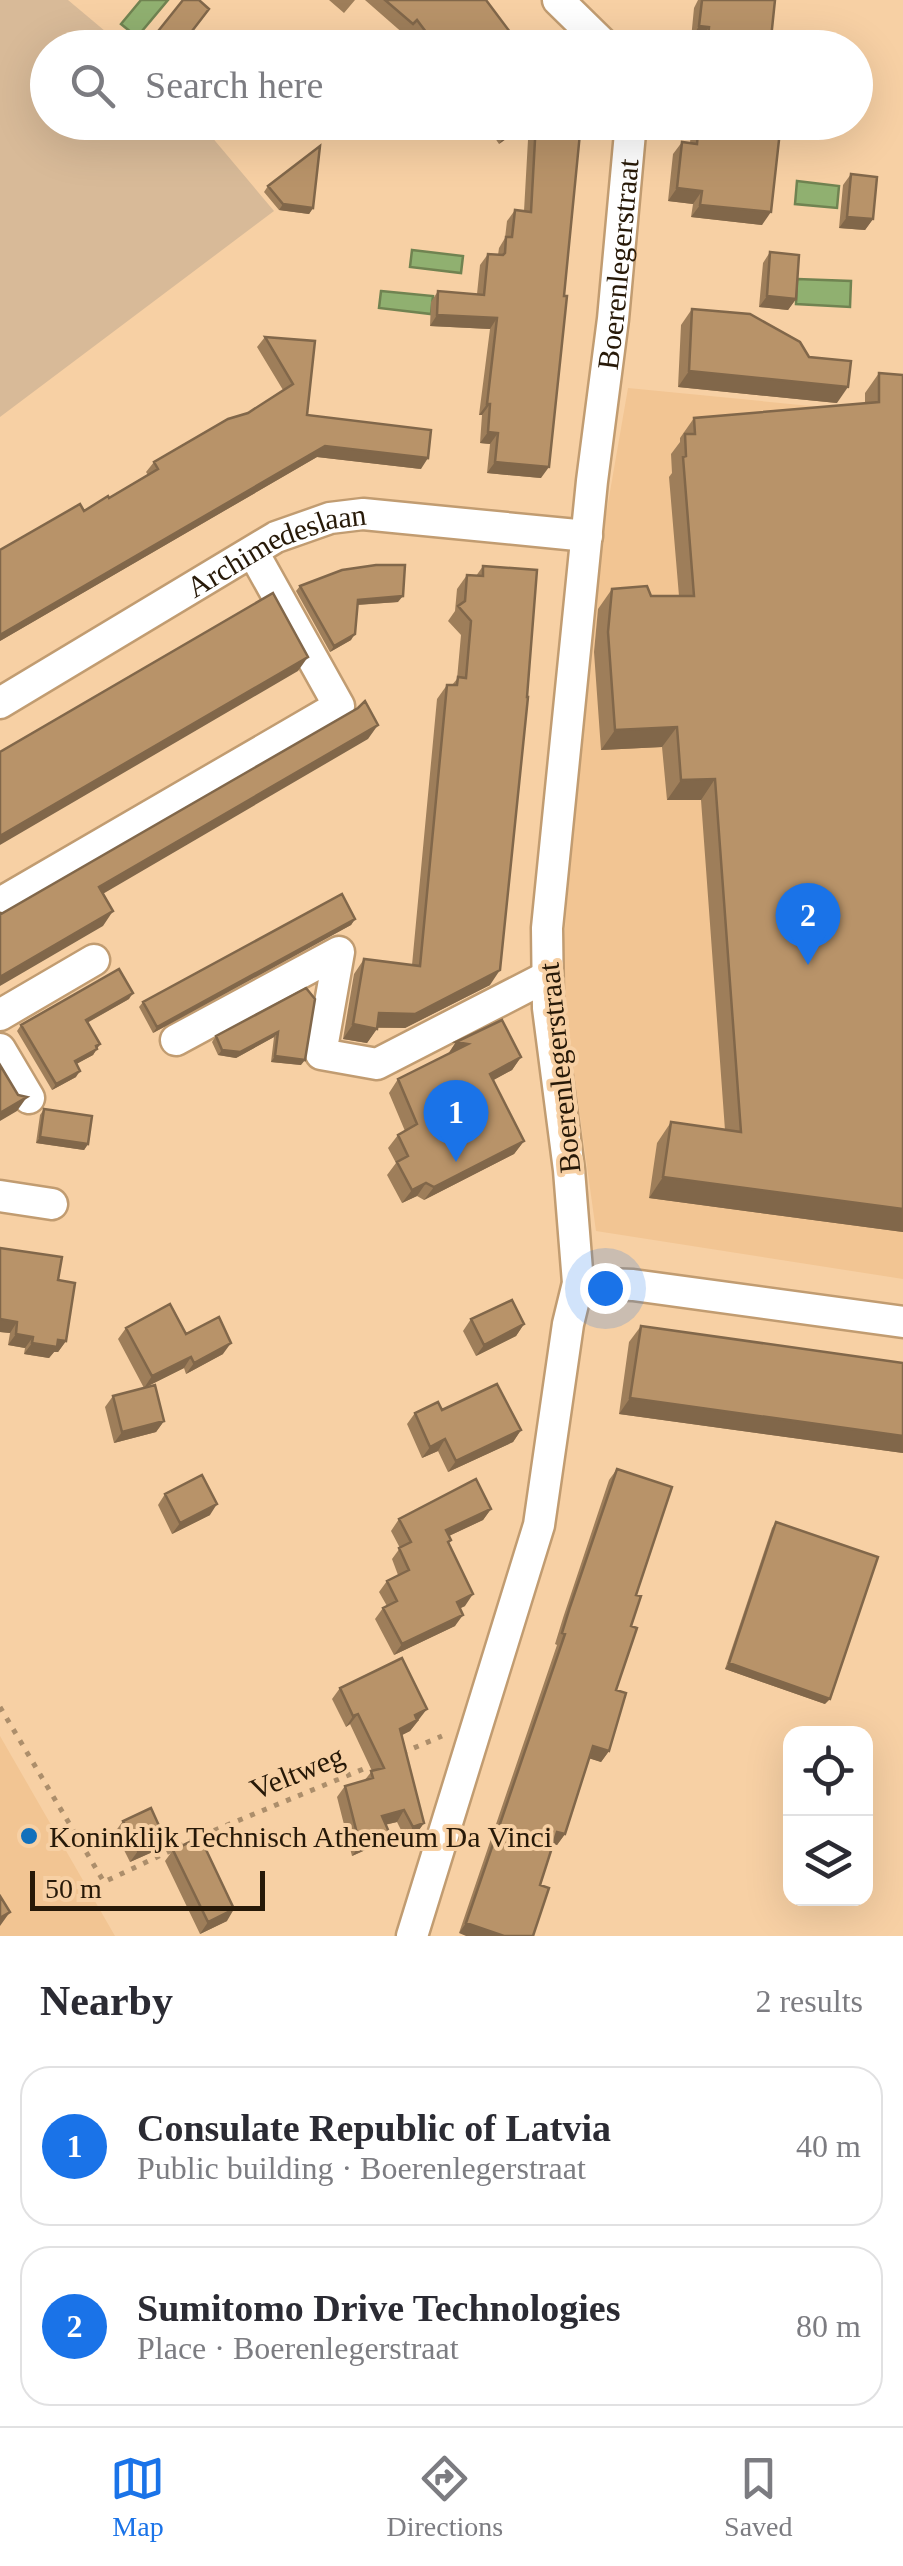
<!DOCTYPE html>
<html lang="en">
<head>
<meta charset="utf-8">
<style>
  body { margin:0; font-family:Georgia,serif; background:#f2f2f3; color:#2b2b33 }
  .controls { position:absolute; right:30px; bottom:30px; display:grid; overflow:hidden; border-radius:20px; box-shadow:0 10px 40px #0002 }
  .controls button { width:90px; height:90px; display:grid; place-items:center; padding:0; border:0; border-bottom:2px solid #e1e1e2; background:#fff; color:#2b2b33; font:50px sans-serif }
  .scale { position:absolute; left:30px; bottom:25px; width:235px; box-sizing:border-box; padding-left:10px; border:5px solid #271908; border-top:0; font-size:28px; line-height:35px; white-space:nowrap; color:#271908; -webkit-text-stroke:8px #f7d0a4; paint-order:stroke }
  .you { position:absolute; left:605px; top:1288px; width:35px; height:35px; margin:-25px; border:8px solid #fff; border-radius:50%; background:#1a73e8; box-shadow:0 0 0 15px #1a73e833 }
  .badge { display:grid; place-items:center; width:65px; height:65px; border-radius:50%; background:#1a73e8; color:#fff; font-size:32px; font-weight:700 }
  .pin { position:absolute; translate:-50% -82px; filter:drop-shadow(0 2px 5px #0008) }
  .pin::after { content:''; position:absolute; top:52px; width:35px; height:30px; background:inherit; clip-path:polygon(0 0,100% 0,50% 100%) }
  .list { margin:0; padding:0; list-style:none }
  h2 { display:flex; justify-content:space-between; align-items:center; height:130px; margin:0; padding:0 40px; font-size:42px }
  h2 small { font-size:32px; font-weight:400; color:#7c7c81 }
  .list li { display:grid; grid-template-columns:65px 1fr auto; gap:30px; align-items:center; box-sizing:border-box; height:160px; margin:0 20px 20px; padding:0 20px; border:2px solid #e1e1e2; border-radius:30px }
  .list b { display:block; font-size:38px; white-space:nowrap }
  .list p { margin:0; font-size:32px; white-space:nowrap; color:#7c7c81 }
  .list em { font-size:32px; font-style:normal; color:#7c7c81 }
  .icon { flex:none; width:55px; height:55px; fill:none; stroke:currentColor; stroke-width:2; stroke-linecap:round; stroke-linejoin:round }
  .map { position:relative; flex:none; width:903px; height:1936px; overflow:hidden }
  .search { position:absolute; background:#fff; box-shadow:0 10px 40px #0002; left:30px; right:30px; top:30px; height:110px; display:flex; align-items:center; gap:25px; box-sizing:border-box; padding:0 35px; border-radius:55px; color:#7c7c81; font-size:38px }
  .sheet { height:490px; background:#fff }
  nav { display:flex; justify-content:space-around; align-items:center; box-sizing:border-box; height:140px; border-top:2px solid #e1e1e2; background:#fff; font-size:28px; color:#7c7c81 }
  nav a { display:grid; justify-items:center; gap:5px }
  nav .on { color:#1a73e8 }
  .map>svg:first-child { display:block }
</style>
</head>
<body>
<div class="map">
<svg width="903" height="1936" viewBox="0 0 903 1936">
  <rect width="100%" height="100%" fill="#f7d0a4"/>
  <path fill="#f2c593" d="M628,388l275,27v864l-307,-48 -35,-251 29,-373z
    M0,1736l115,200h-115z"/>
  <path fill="#d8ba98" d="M0,0h68l56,47 -76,1v74l152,1 74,88 -274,206z"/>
  <path fill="#90b070" stroke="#708351" stroke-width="2.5" d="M141,0h27l-31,37 -16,-13z
    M797,181l42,5 -2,22 -42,-4z
    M412,250l51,6 -2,17 -51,-6z
    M797,279l54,2 -1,26 -54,-3z
    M381,291l52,5 -2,18 -52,-6z"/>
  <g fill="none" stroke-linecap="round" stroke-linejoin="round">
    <defs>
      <g id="minor">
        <path d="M558,0l49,48"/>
        <path id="s1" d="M0,703l276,-166 54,-19 33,-4 224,22"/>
        <path d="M0,903l339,-197 -86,-154"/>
        <path d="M0,1015l94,-55"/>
        <path d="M176,1040l163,-88 -18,102 56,10 169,-87"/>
        <path d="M0,1049l29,49"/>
        <path d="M0,1196l52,8"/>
        <path d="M578,1283l55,2 270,37"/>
        <path id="s2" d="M412,1936l127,-411 29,-201 10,-41 -9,-113 -21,-162 -1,-80 45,-447 21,-162 18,-197"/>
      </g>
    </defs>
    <use href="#minor" stroke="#c19c71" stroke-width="35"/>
    <path stroke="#ac8e6b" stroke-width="5" stroke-dasharray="5 8" stroke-linecap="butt" d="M0,1707l104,175 104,-49 165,-68
      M402,1753l40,-17"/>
    <use href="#minor" stroke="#fff" stroke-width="30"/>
  </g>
  <path fill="#9e7e5a" d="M329,0h26l-11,13z
    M365,0h121l36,48h-100l-13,-17 -4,4z
    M698,0h77l-5,48h-70v-8l-9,-1 3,-31z
    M151,40l28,8h-29l-3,-3z
    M484,122h45l-30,22z
    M529,122h51l-39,356 -54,-5 3,-29 -10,-1 2,-28h-3l11,-86 -60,-3 1,-24 7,-11 39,3 3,-29 8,-11 10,1 1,-7 6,-10 2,-17 8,-11 9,1z
    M692,122h101l-7,11 -6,-1 -18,93 -71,-8 2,-13 -25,-3 5,-47 9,-12 8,1z
    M851,174l22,45 -8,11 -26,-2 4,-43z
    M268,186l45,22 -4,6 -30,-4 -15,-18z
    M770,252l26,47 -8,11 -29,-3 4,-44z
    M692,309l145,94 -159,-16 3,-62z
    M265,337l50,4 -8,74 114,54 -104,-12 -317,184v-91l109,-52 39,-23 -2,-3 8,-10 94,-49 35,-23 -26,-43z
    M879,373l24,2v857l-254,-34 8,-55 14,-21 54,8 -24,-330h-34l-5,-53 -61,3 -7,-98 4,-43 14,-20 39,7h28l-10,-119 3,-4 -1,-19 9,-12v-4l14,-20 171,-15v-10z
    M483,566l7,419 -85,43h-28l-10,15 -24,-4 11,-65 10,-15 48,6 25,-266 10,-14h5l5,-6 4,-44 -13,-14 7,-10 2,-22 10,-14 9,1z
    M300,586l98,16 -40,3 -7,35 -21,12 -34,-61z
    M355,919l-4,6 -198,108 -14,-26 4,-5z
    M306,988l-5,77 -30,-3 3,-25 -38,21 -18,-3 -6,-13 4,-6z
    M129,999l-42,24 13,21 -7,11 -17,9v13l-24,13 -35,-59 4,-6z
    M456,1042l65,15 -9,13 -19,10 31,61 -10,13 -90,46 -7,-4 -15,7 -15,-28 9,-12 -8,-15 10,-13 7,-4 -16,-38 9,-14 50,-25z
    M44,1109l44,35 -4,6 -48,-7 4,-28z
    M58,1280l8,61 -8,11h-4l-5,6 -25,-4 1,-6 -17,-3 2,-12 -10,-1z
    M471,1319l53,5 -8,12 -40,20 -13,-25z
    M641,1326l262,37v90l-284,-39 10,-72z
    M126,1328l60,6 37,20 -37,20 -2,-6 -40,20 -26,-49z
    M113,1396l51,25 -8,11 -42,11 -9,-36z
    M442,1410l79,20 -8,12 -65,30 -10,-21 -16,7 -15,-34 8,-11z
    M617,1469l19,126 -5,31 -15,64 -7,61 -8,11 -12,-4 -24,76 -8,11 -3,-1 -95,89 98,-288 -2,-1 8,-26 46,-138z
    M165,1494l45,21 -38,19 -14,-29z
    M491,1509l-8,11 -34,16v8l16,62 -5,2 -5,18 -61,29 -19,-36 8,-11 4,-2 -8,-14 8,-11 11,-6 -6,-16 8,-11 -9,-17 8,-12z
    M776,1522l49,182 -100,-35 47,-141z
    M340,1688l79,32 -9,11 -8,4 22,88 -8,11 -11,4 -8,-16 -12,3 4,7 -8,11 -29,13 -15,-59 8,-11 19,-5 8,-10 -22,-47 -4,3 -14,-28z
    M123,1821l34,29 -27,12 -15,-30z
    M173,1850l54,71 -27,13 -35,-73z"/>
  <path fill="#81674a" d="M699,26l10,1 -9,13 -9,-1z
    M522,122h7l-30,22 8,-11z
    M779,122h14l-7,11 -14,-1z
    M677,188l25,3 -9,13 -25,-3z
    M283,204l30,4 -4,6 -30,-4z
    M700,205l71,7 -9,13 -71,-8z
    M847,217l26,2 -8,11 -26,-2z
    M767,296l29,3 -8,11 -29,-3z
    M437,315l60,3 -7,11 -60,-3z
    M689,371l159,16 -11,16 -159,-16z
    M487,404h3l-8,11h-3z
    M488,432l10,1 -8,11 -10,-1z
    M325,446l103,12 -7,11 -104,-12 -317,184v-6z
    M495,462l54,5 -8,11 -54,-5z
    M403,596l-5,6 -44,3 4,-5z
    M355,634l-4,6 -21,12 4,-6z
    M308,657l-10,14 -298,174v-9z
    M378,725l-10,14 -279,163 10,-15z
    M677,727l-15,20 -61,3 14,-20z
    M715,779l-14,21h-34l14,-20z
    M113,911l-10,15 -103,60v-9z
    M355,919l-4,6 -198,108 4,-6z
    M500,970l-10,15 -85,43 -35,-1 7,2 -10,14 -24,-4 10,-15 26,-11z
    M133,993l-4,6 -48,27 5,-6z
    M278,1032l-4,5 -38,21 -18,-3 4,-5z
    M456,1042l12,2 -21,12z
    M100,1044l-7,11 -22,12 4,-6z
    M275,1056l30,4 -4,5 -30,-3z
    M521,1057l-9,13 -31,17 9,-13z
    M80,1071l-4,6 -24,13 4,-6z
    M27,1097l-10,14 -17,10v-8z
    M40,1137l48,7 -4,6 -48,-7z
    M524,1141l-10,13 -90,46 10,-13z
    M663,1177l240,32v23l-254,-34z
    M426,1183l-9,13 -15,7 10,-13z
    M0,1319l17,3 -7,11 -10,-1z
    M524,1324l-8,12 -40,20 8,-11z
    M16,1334l17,3 -8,11 -17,-3z
    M58,1340l8,1 -8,11h-4l-5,6 -25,-4 8,-11z
    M231,1343l-8,11 -37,20 8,-11z
    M191,1357l-7,11 -40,20 8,-12z
    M630,1398l273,38v17l-284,-39z
    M164,1421l-8,11 -42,11 8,-11z
    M521,1430l-8,12 -65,30 8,-11z
    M445,1439l-7,12 -16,7 8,-11z
    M217,1504l-7,11 -38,19 8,-11z
    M491,1509l-8,11 -45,21 8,-11z
    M473,1594l-8,12 -16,8 8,-12z
    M463,1615l-8,11 -61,29 8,-11z
    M729,1663l101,36 -5,5 -100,-35z
    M427,1709l-17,22 -18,9 8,-11 15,-14z
    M358,1714l-8,10 -4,3 7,-11z
    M593,1746l16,5 -8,11 -16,-5z
    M404,1810l-7,12 -23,5 8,-11z
    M424,1823l-8,11 -11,4 8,-11z
    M389,1832l-8,11 -29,13 8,-11z
    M557,1832l8,2 -8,11 -7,-2z
    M165,1839l-8,11 -27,12 8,-11z
    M234,1909l-7,12 -27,13 8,-12z
    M10,1912l-10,14v-8z
    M466,1923l38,13h-38l-7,-3z"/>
  <path fill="#b89369" stroke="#81674a" stroke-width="2.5" d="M183,0h16l10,9 -30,39h-18l-10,-8z
    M385,0h101l36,48h-84l-21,-28 -4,4z
    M702,0h73l-5,48h-63l2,-21 -10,-1z
    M500,122h22l-15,11z
    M536,122l45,1 -17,173h3l-18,171 -54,-5 3,-29 -10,-1 2,-28h-3l10,-86 -60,-3 1,-24 46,4 4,-41 15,1 2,-2 1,-16h6l3,-27 16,2z
    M699,122h82l-10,90 -71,-7 2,-14 -25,-3 5,-46 15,2z
    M320,146l-7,62 -30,-4 -15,-18z
    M851,174l26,3 -4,42 -26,-2z
    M770,252l29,3 -3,44 -29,-3z
    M692,309l58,5 50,28 9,15 42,4 -3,26 -159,-16z
    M265,337l50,4 -8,74 124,15 -3,28 -103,-12 -325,189v-85l80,-46 4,7 24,-15 1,2 49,-29 -4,-7 74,-43 20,-6 45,-29z
    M879,373l24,2v834l-240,-32 8,-55 70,10 -26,-353 -34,1 -4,-53 -62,3 -7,-98 4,-43 35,-3 4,10h43l-11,-139 3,-1 -1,-22h10l-1,-16 185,-16z
    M376,565h29l-2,31 -45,4 -3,34 -21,12 -34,-60 42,-16z
    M483,566l54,4 -10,127h1l-28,273 -85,44 -36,-1 -2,16 -24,-5 11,-65 56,7 27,-281h10l1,-8 8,1 5,-57 -13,-15 7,-5 2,-26 16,1z
    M273,593l35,64 -308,179v-84z
    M365,701l13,24 -279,162 14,24 -113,66v-65l1,2 357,-206z
    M342,894l13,25 -198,108 -14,-25z
    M119,969l14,24 -47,27 14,24 -4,2 1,3 -22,12 5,10 -24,13 -35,-59z
    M306,988l9,11 -10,61 -30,-4 3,-24 -38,20 -18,-2 -6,-14z
    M502,1020l19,37 -31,17 34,67 -90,46 -8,-4 -14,7 -15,-28 11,-6 -10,-21 19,-11 -19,-45 70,-35 -12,-2z
    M0,1065l18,30 9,2 -27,16z
    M44,1109l48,7 -4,28 -48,-7z
    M0,1248l62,9 -4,23 17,3 -9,58 -8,-1 -1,7 -25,-4 1,-6 -17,-3 1,-12 -17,-3z
    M512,1300l12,24 -40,21 -13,-26z
    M170,1304l16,30 33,-17 12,26 -37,20 -3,-6 -39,19 -26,-48z
    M641,1326l262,37v73l-273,-38z
    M497,1384l24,46 -65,31 -11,-22 -15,8 -15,-34 23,-11 4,8z
    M155,1385l9,36 -42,11 -9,-36z
    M617,1469l55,18 -36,108 5,1 -10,30 6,2 -21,62 10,3 -17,58 -16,-5 -28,88 -8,-2 -17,53 9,3 -16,48h-29l-38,-13 99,-289 -3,-1 8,-26z
    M202,1475l15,29 -37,19 -15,-29z
    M476,1479l15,30 -45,21 5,10 -3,2 25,52 -16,8 6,13 -61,29 -19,-36 14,-7 -10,-20 22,-11 -10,-22 12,-6 -12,-23z
    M776,1522l102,35 -48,142 -101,-36z
    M402,1658l25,51 -12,6 2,5 -17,9 24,94 -11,4 -9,-17 -22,6 7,16 -29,13 -15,-59 28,-8 -2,-7 13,-3 -26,-54 -5,2 -13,-28z
    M151,1808l14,31 -27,12 -15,-30z
    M200,1837l34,72 -26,13 -35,-72z
    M0,1896l10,16 -10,6z"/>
  <circle fill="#1170bc" stroke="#f7d0a4" stroke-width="4" cx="29" cy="1836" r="10"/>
  <g text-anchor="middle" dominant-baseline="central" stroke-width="8" stroke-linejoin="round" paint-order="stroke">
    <g font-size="30" fill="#271908" stroke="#f7d0a4">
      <text stroke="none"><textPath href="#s2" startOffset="1700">Boerenlegerstraat</textPath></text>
      <text stroke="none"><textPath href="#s1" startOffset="318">Archimedeslaan</textPath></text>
      <text transform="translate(559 1068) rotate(-96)">Boerenlegerstraat</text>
      <text transform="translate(297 1772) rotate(-22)">Veltweg</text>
    </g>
    <g font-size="30" fill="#271908" stroke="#f7d0a4" text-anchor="start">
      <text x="49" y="1836">Koninklijk Technisch Atheneum Da Vinci</text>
    </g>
  </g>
</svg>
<div class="controls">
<button><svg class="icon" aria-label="locate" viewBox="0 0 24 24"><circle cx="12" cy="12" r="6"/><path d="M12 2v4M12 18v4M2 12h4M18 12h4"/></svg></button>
<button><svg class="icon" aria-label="layers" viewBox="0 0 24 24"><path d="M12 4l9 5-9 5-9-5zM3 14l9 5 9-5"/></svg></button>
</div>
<div class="scale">50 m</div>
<div class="you"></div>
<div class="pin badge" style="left:456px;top:1162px">1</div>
<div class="pin badge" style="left:808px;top:965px">2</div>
<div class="search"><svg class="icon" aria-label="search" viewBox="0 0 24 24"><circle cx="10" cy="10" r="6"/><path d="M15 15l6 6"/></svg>Search here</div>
</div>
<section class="sheet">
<h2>Nearby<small>2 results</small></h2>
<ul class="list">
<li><span class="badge">1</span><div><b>Consulate Republic of Latvia</b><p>Public building · Boerenlegerstraat</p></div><em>40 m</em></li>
<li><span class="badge">2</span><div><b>Sumitomo Drive Technologies</b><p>Place · Boerenlegerstraat</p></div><em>80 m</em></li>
</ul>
</section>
<nav>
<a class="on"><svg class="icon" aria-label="map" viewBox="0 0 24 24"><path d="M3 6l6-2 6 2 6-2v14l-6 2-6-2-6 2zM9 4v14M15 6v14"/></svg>Map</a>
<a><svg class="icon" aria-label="directions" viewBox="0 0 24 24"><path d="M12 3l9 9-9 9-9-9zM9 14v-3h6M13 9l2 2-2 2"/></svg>Directions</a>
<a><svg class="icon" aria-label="saved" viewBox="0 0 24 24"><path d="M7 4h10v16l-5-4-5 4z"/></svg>Saved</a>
</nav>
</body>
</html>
